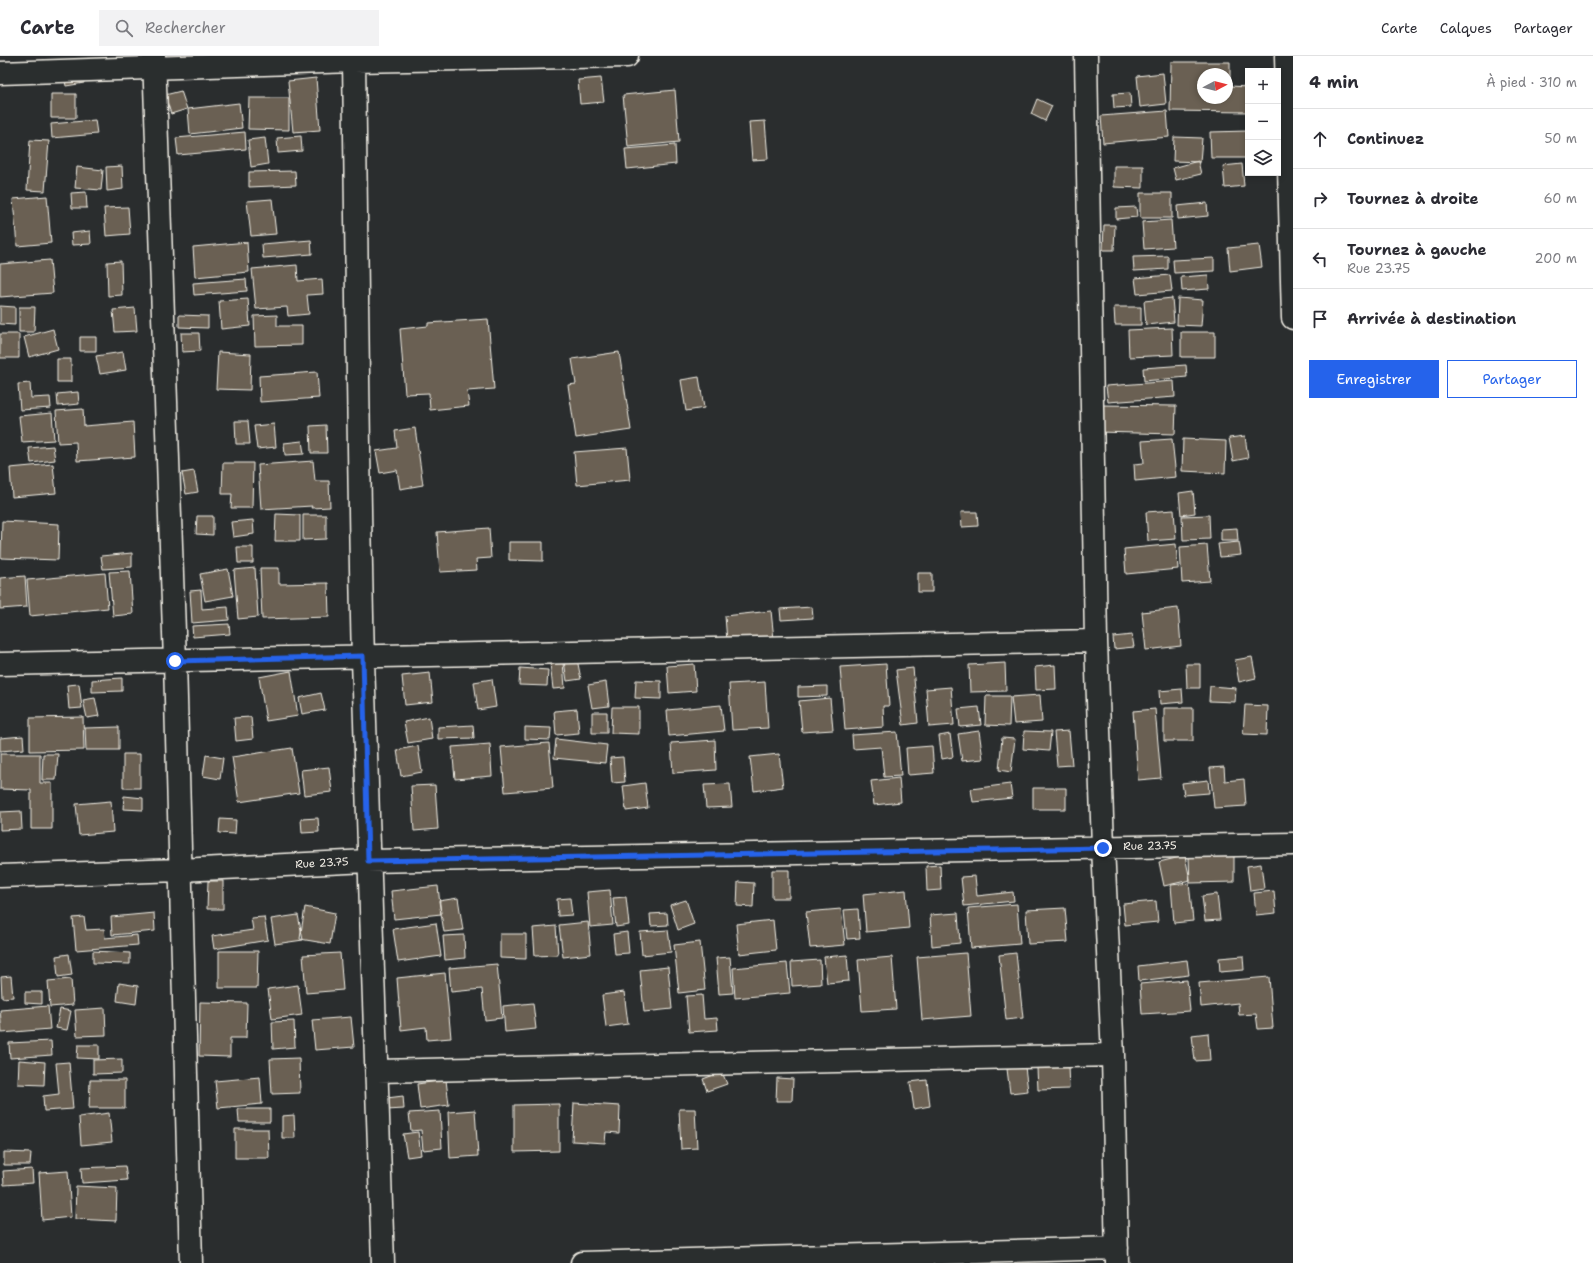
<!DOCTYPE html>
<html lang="fr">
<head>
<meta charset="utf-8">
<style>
  body { margin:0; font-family:"Shantell Sans",sans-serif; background:#f2f2f3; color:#2b2b33 }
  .controls { position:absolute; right:12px; top:12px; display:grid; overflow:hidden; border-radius:0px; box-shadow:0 2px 6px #0003 }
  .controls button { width:36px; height:36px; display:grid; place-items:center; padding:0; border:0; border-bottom:1px solid #e1e1e2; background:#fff; color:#2b2b33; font:20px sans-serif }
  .compass { position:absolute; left:1197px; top:12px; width:36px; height:36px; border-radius:50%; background:#fff; box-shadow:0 2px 6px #0003; rotate:83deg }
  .stop { position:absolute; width:12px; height:12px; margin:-9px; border:3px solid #2563eb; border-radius:50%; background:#fff }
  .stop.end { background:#2563eb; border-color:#fff; box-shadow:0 1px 4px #0008 }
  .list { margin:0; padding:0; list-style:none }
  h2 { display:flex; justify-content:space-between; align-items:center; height:52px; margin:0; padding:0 16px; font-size:17px }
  h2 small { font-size:13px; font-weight:400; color:#7c7c81 }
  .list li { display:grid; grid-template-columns:26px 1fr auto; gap:12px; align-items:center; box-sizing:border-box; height:60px; padding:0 16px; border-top:1px solid #e1e1e2 }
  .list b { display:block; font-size:15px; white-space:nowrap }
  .list p { margin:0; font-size:13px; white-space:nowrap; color:#7c7c81 }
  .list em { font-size:13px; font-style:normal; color:#7c7c81 }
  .actions { display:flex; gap:8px; padding:12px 16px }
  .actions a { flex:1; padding:9px 0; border:1px solid #2563eb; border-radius:0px; text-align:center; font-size:14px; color:#2563eb }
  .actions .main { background:#2563eb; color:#fff }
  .icon { flex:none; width:22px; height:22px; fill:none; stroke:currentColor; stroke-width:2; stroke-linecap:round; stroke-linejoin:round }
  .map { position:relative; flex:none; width:1293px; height:1207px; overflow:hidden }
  header { display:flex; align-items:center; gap:24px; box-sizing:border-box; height:56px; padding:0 20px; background:#fff; border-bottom:1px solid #e1e1e2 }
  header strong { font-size:19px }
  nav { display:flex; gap:22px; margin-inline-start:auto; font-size:14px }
  .search { width:280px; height:36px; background:#f2f2f3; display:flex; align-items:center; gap:10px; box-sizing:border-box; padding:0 14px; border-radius:0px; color:#7c7c81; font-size:15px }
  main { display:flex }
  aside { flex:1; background:#fff }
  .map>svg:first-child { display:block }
</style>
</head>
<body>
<header>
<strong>Carte</strong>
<div class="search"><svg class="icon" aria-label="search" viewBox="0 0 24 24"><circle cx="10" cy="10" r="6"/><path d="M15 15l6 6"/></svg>Rechercher</div>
<nav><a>Carte</a><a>Calques</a><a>Partager</a></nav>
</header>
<main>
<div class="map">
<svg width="1293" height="1207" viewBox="0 0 1293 1207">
  <rect width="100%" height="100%" fill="#2a2d2e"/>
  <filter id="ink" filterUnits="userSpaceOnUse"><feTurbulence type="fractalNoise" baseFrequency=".025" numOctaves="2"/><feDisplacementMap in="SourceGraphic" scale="8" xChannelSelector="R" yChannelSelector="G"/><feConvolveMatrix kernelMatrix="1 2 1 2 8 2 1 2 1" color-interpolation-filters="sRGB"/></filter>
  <g filter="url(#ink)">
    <path fill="#6a6052" stroke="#f4f1e8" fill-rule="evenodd" d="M1171,6h59v24l18,1v25l-78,-1zM1203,18h24v24h-24z
      M82,16l2,11 -18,3 -2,-11z
      M1163,17l3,31 -26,3 -3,-31z
      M316,22l4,52 -27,2 -5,-51z
      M601,22l3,24 -24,2 -2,-24z
      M675,34l4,52 -51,5 -5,-52z
      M181,35l6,18 -16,5 -6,-19z
      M1130,37l1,14 -17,1 -1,-14z
      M51,38h25v24h-25z
      M249,42h40v32l-41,-1z
      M1037,43l15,7 -7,15 -14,-7z
      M239,47l3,25 -52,6 -2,-25z
      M1167,55l2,26 -66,6 -2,-27z
      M95,64l2,14 -45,4 -1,-14z
      M765,65l3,38 -16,1 -3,-38z
      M1248,75v27h-37l-1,-26z
      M245,76l1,17 -68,6 -2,-17z
      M301,80l1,15 -24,2 -1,-15z
      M1174,81l28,1 -2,24 -27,-1z
      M265,82l3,26 -17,3 -3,-27z
      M30,84l19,1 -4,50 -18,-1z
      M675,89l1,19 -49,5 -2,-20z
      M1198,105l3,13 -25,6 -3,-12z
      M1242,108l2,22 -19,2 -2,-22z
      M122,110l1,23 -16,2 -1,-24z
      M1114,110h29v22l-29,-1z
      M77,111l26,3 -2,20 -26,-2z
      M295,115l1,14 -47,2v-15z
      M86,136l1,16h-15l-1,-15z
      M1140,137h32v25h-32z
      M47,140l4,47 -34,3 -4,-47z
      M272,143l4,35 -25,2 -4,-35z
      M1207,147l1,13 -30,3 -1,-13z
      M128,151l2,27 -24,2 -2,-28z
      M1136,151l1,10 -21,2v-11z
      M1171,164l2,27 -29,2 -2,-27z
      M1104,169h11l-1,25h-11z
      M90,175l1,13 -19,1 -1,-12z
      M311,184l1,14 -49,4 -1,-14z
      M247,186l2,30 -54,5 -2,-30z
      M1259,189l3,22 -32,4 -2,-23z
      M1168,200v13l-34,2 -1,-14z
      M1214,202v13l-40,2 -1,-13z
      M50,204l3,33 -53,4v-33z
      M121,205l1,34 -14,1 -1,-34z
      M297,209l1,16 24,-2 1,15 -16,1 2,19 -21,2 -1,-9 -31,2 -4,-40z
      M1170,219l2,16 -35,3 -2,-16z
      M1208,219l1,14 -27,2 -1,-14z
      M246,223l1,12 -53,4 -1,-12z
      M1172,242l2,24 -28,3 -2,-24z
      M1178,242l25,2 -2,26 -24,-1z
      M248,243l2,27 -29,3 -2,-28z
      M0,250l15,1v18l-15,-1z
      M19,251h16l-1,25h-15z
      M1114,251h27v18h-26z
      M135,252l2,23 -22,1 -2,-22z
      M179,259l29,1v12l-29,-1z
      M277,259v11h25v19l-47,1 -1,-30z
      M488,263l6,70 -27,2 2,15 -39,4 -1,-17 -24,1 -5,-65 28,-3v-3z
      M1172,272l1,27 -44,2 -1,-27z
      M53,273l5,20 -29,8 -5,-20z
      M1181,276h34v25h-34z
      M181,277h18l1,18 -18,1z
      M0,278h19v24h-19z
      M80,281h16v14h-16z
      M123,296l3,18 -26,4 -4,-18z
      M218,296l33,2 -1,36 -34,-1z
      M619,296l12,78 -55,8 -8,-53 8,-1 -4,-25z
      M57,303h14v23h-14z
      M1186,309l1,12 -43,4 -1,-13z
      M317,316l2,26 -59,4 -1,-26z
      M699,321l5,31 -18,3 -5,-31z
      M1174,325l1,16 -67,5 -2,-16z
      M30,327l1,15 19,-1 1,11 -31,2 -2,-26z
      M78,336l1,12 -21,2 -1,-12z
      M1099,349l77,1 -1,28 -77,-2z
      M83,353l1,17 49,-4 2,35 -58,4 -1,-19 -18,1 -2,-32z
      M52,357l2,27 -32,2 -3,-26z
      M235,365h13l2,23h-14z
      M274,368l2,23 -19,2 -3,-23z
      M326,369l1,28h-16l-1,-27z
      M415,372l8,57 -23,4 -3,-19 -17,3 -4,-22 21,-3 -2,-17z
      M1245,380l3,22 -15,3 -4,-23z
      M1172,383l4,38 -41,4 -1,-17 10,-1 -2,-22z
      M1183,383l43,2 -1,32 -43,-2z
      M302,385l2,13 -19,1 -1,-12z
      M53,390l2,14 -24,3 -2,-15z
      M627,392l3,32 -53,5 -3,-33z
      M313,405l2,20h14l1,26 -19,1 1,-2 -51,3 -3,-44z
      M223,407h30l-1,45h-21l1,-14h-10z
      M53,408l3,29 -44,4 -2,-29z
      M194,415l4,21 -12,2 -4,-21z
      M1193,435l2,22 -14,2 -2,-22z
      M1174,454l2,29 -28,2 -2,-29z
      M961,456h16l1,14 -16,1z
      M276,458l24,1v26h-25z
      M303,459h23v24l-23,1z
      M1209,459l1,24 -27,1 -1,-24z
      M197,460h16v19l-17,-1z
      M253,464l1,14 -21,3 -2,-15z
      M2,465l57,3 -1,36 -57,-2z
      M489,472l2,30 -15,1 1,11 -37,2 -3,-40z
      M1237,472l1,13h-17v-12z
      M509,486h34v19l-34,-1z
      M1239,486l2,13 -21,2 -2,-13z
      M1176,488l2,25 -52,5 -2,-25z
      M1207,489l3,36 -28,2 -2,-36z
      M237,491h16v16h-15z
      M132,497v14l-29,2 -2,-13z
      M255,512l3,49 -20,2 -4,-49z
      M260,512h19v16l49,-1 1,34 -67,2z
      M228,513l5,27 -28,5 -5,-27z
      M130,515l3,43 -20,2 -4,-44z
      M105,517l3,35 -78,8 -3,-36z
      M918,517h14v19h-14z
      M25,520l2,31 -27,2v-31z
      M201,534l1,19 26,-2 1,13 -37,3 -2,-32z
      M812,551l1,11 -32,2 -1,-11z
      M1178,552l3,38 -35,4 -4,-38z
      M771,555l4,38 -47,5 -3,-38z
      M229,568l1,10 -37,3 -1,-11z
      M1132,579l2,12 -20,2 -1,-12z
      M1252,601l4,21 -17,4 -4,-22z
      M577,603l4,20 -14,2 -3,-20z
      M563,606l2,26 -12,1 -3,-26z
      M1005,607l1,28 -36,1 -1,-27z
      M694,608l2,27 -27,2 -2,-27z
      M886,608l3,42h-6l1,21 -39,3 -5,-63z
      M1186,608h14v24h-13z
      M1055,609l1,24 -20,1 -1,-23z
      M520,612l28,2 -1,16 -28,-1z
      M913,612l5,55 -15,2 -7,-55z
      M291,615l7,45 -32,5 -7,-44z
      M430,617l3,29 -28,3 -3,-29z
      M122,622v13l-30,1v-12z
      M492,623l4,28 -18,3 -4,-28z
      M636,624l25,1v18l-26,-1z
      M606,626l3,24 -17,2 -4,-23z
      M765,626l3,46 -36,2 -3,-46z
      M79,628l3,24 -13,1 -2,-24z
      M827,630v10l-29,1v-10z
      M1210,630l26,2 -1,14 -26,-1z
      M951,631l3,38 -25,2 -3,-38z
      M1182,633l1,13 -23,2 -1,-13z
      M321,637l4,17 -23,4 -3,-16z
      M1040,639l2,27 -28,2 -3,-27z
      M986,640h24l-1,30 -24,-1z
      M95,642l4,18 -12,2 -4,-18z
      M830,642l3,32 -31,2 -3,-31z
      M721,649l3,26 -55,5 -2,-26z
      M1245,649l23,1 -1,29 -24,-1z
      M612,651h27v27l-28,-1z
      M979,651l2,18 -21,2 -2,-18z
      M1164,652h29v33h-29z
      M577,653l2,24 -23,2 -2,-24z
      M1155,653l6,69 -23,2 -5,-69z
      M592,656h15v21h-15z
      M83,661l1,33 -54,1v-33z
      M251,661l2,22 -17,2 -2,-23z
      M429,661l3,22 -24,4 -4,-21z
      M473,669l1,13 -36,1v-12z
      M119,671v23h-33l-1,-22z
      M525,671l26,1 -1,12 -25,-1z
      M979,675l4,28 -21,2 -4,-27z
      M1024,675l27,1 -2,19 -26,-2z
      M1069,675l3,34 -15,1 -3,-34z
      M897,676l4,44 -17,1 -3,-30 -28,2 -1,-14z
      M950,678l3,23 -11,2 -3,-23z
      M23,680l1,13 -24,2v-13z
      M1002,682l13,1 -4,33 -12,-2z
      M556,683l51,6 -2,18 -51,-5z
      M715,684l1,30 -43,3 -2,-30z
      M549,687l4,45 -48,4 -4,-45z
      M490,688l2,32 -37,3 -3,-32z
      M418,690l4,26 -21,4 -4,-26z
      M932,690l2,27 -26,2 -2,-27z
      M292,692l7,45 -60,9 -7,-45z
      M0,698h40v29h12v46h-21v-39l-31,-1z
      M43,698h15l-2,26h-14z
      M123,698h17v34h-17z
      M779,698l4,33 -29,4 -4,-34z
      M206,699l17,3 -3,21 -17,-3z
      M623,701l2,25 -13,1 -2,-25z
      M329,711l3,25 -28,3 -3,-25z
      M1224,711l1,14 19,-2 2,27 -32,2 -4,-40z
      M899,722l2,24 -27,3 -3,-24z
      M1208,724l1,13 -25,2 -2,-12z
      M645,727l3,25 -22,3 -3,-25z
      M730,728l2,23 -26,1 -2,-23z
      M1010,728l2,14 -39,4 -2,-13z
      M435,729l3,44 -24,2 -3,-45z
      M1033,732h33v21h-33z
      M124,740l19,2v12l-20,-1z
      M111,745l2,31 -34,3 -3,-31z
      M21,755l1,18 -22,1v-18z
      M318,762l1,14 -17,1 -1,-14z
      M220,763l16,1 -1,14 -16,-1z
      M1185,800l5,24 -26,6 -5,-24z
      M1234,800v26l-44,1 -1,-26z
      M1261,808l3,25 -14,2 -3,-25z
      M940,809l1,25 -14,1 -1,-25z
      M772,814h17v28h-17z
      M975,820l2,20 36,-4 1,9 -50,5 -3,-29z
      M208,825h15v28h-16z
      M738,826l16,1 -1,24 -16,-1z
      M1189,827l4,38 -19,2 -3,-38z
      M438,830l3,28 -47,5 -3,-28z
      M610,834l3,35 -23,2 -3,-35z
      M906,834l3,38 -43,4 -3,-38z
      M1274,835l2,22 -20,2 -2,-22z
      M1217,838l3,26 -15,1 -3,-25z
      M626,841l3,28 -13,2 -3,-29z
      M458,842l5,32 -19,2 -5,-31z
      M570,842l2,17 -14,1 -1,-17z
      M686,844l8,24 -16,6 -8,-25z
      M1156,845l2,21 -33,3 -2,-21z
      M1017,848l3,40 -49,4 -3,-40z
      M305,851l30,6 -5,31 -30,-5z
      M1065,852l3,34 -40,2 -2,-34z
      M841,853l4,36 -35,3 -4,-36z
      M858,853l2,29 -13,1 -3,-29z
      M154,857l1,18 -43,4 -1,-18z
      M667,857l1,12 -17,1 -1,-12z
      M958,857l2,30 -28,3 -2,-31z
      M298,859l5,25 -28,4 -4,-25z
      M84,861l2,13 18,-1 1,9 32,-3 1,10 -62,5 -3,-32z
      M264,861l4,23 -54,9 -2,-13 41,-6 -2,-12z
      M773,864l3,30 -37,4 -3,-30z
      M588,866l3,32 -28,3 -4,-32z
      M436,867l5,33 -43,6 -5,-33z
      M556,870l2,29 -23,1 -2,-28z
      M668,874l3,22 -29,3 -2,-23z
      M627,876l2,21 -14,1 -2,-20z
      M500,878h26v25l-26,-1z
      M464,879l1,23 -20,2 -2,-24z
      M700,886l5,48 -26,3 -5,-48z
      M93,895l37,2v11l-37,-1z
      M219,895h39l-1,37h-38z
      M340,897l3,37 -37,3 -3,-38z
      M966,897l5,63 -49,4 -5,-63z
      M1016,897l7,65 -17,2 -7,-65z
      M69,898l3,21 -14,2 -2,-21z
      M847,899l2,26 -22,2 -3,-26z
      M1243,900l1,14 -24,2 -1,-14z
      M730,901l3,36 -14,1 -3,-36z
      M892,901l4,52 -34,2 -4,-51z
      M820,904l1,24 -29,2 -1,-24z
      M1187,904l2,15 -50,6 -1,-15z
      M787,907l3,30 -55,5 -2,-30z
      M497,908l5,54 -17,2 -3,-31 -31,3 -2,-24z
      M668,911l4,42 -28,3 -4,-42z
      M445,917l6,65 -24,2 -1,-13 -25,3 -4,-52z
      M11,920l2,21 -11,1 -1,-21z
      M1269,921l4,51 -15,1 -2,-15 -17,1 -1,-12 -37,4 -2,-24z
      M71,923l2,26 -23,2 -2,-26z
      M1187,924l3,31 -48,3 -2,-30z
      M119,927l19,3 -2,18 -19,-3z
      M298,929l4,30 -30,4 -4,-30z
      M25,936h17v12l-17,-1z
      M624,936l4,32 -22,3 -4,-32z
      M702,939l2,24 13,-1 1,12 -29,2 -3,-36z
      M200,946l47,1 -1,35h-16v19l-31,-1z
      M533,947l3,26 -31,3 -2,-26z
      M48,950l2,23 -48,4 -2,-23z
      M105,952l1,27 -29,1 -2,-26z
      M60,953l11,2 -4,19 -11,-2z
      M351,961l3,30 -39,3 -3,-30z
      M294,965l1,26 -22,2 -1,-27z
      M1208,977l2,27 -15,1 -3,-26z
      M51,985l1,14 -42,3 -1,-15z
      M78,989h21v14l-22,-1z
      M299,1002l1,35 -28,1 -2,-35z
      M122,1003v14l-29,1v-14z
      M19,1004l26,2 -1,23 -26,-1z
      M69,1006l4,47 -29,2 -1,-15 16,-2 -3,-31z
      M1025,1011l3,24 -18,2 -3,-24z
      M1068,1011l1,22 -31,1 -1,-22z
      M722,1016l5,12 -20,7 -4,-12z
      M260,1021l2,27 -44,4 -3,-27z
      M777,1022l16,1 -1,22h-16z
      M90,1024h35v28h-36z
      M446,1024l3,25 -29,4 -3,-25z
      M927,1024l3,26 -16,3 -4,-27z
      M403,1040l1,13 -17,1v-12z
      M574,1047l46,3 -1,27 -13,-1 -1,11 -33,-2z
      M559,1048v47l-45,1v-47z
      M238,1053h32v13h-31z
      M679,1053h16l2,39 -16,1z
      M475,1054l3,46 -28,2 -2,-46z
      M440,1055l2,37 -19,2 -2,-20 -10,1 -2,-18z
      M109,1057l3,29 -31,3 -2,-28z
      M294,1059l1,23h-13v-22z
      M235,1073h33l1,29h-34z
      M418,1076l3,23 -14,2 -4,-23z
      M4,1096l27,1 -1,12h-26z
      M125,1110l2,14 -45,3 -1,-15z
      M32,1113l1,14 -29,2 -1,-14z
      M68,1115l3,46 -29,3 -3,-47z
      M76,1130l41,2 -1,33 -41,-2z"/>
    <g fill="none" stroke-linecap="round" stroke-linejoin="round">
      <defs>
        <path id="minor" d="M154,0l21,605 16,602
          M1086,0l10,585 7,206 10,208 4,208
          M1286,0l7,262
          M354,5c3,199 4,399 9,598 5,201 14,403 20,604
          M0,17l354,-12 273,-5
          M0,608l1096,-23
          M0,820l180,-6 188,-9 925,-17
          M377,1015l736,-16
          M582,1207l535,-15"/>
      </defs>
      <use href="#minor" stroke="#f4f1e8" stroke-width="25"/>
      <use href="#minor" stroke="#2a2d2e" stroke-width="22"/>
    </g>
  </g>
  <g fill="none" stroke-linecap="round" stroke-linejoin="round" filter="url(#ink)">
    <path stroke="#2563eb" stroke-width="5" d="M175,605l188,-5 5,205 735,-13"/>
  </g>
  <g text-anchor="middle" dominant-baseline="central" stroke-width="3" stroke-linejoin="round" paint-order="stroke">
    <g font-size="11" fill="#f4f1e8" stroke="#2a2d2e">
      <text transform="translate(1150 790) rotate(-1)">Rue 23.75</text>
      <text transform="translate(322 807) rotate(-3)">Rue 23.75</text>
    </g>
  </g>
</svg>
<div class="controls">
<button>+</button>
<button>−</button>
<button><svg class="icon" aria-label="layers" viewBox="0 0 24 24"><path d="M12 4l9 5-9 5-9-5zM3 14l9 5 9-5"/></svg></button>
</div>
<svg class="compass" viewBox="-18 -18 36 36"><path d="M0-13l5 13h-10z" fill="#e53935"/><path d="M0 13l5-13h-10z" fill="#7c7c81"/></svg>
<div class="stop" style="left:175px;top:605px"></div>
<div class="stop end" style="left:1103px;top:792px"></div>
</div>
<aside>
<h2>4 min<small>À pied · 310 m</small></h2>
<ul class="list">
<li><svg class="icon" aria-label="ahead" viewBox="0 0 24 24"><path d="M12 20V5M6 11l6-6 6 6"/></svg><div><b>Continuez</b></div><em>50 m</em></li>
<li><svg class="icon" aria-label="right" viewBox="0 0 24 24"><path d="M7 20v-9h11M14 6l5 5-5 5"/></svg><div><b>Tournez à droite</b></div><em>60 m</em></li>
<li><svg class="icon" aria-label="left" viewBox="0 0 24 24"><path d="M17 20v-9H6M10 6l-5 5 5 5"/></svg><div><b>Tournez à gauche</b><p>Rue 23.75</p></div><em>200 m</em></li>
<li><svg class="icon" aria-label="arrive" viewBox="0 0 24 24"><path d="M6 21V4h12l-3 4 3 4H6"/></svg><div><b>Arrivée à destination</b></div></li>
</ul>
<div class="actions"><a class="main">Enregistrer</a><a>Partager</a></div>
</aside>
</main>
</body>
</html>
